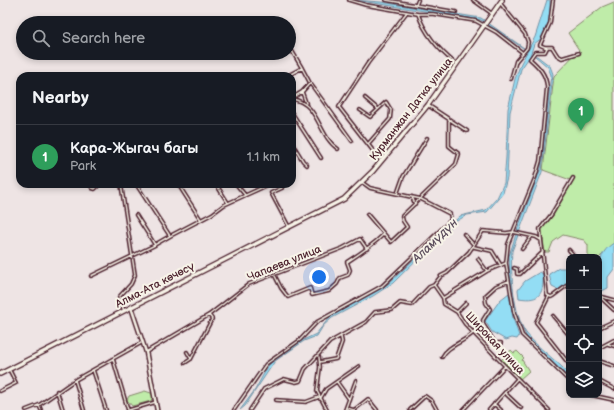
<!DOCTYPE html>
<html lang="en">
<head>
<meta charset="utf-8">
<style>
  body { margin:0; font-family:"Balsamiq Sans",sans-serif; background:#242831; color:#f1f3f6 }
  .controls { position:absolute; right:12px; bottom:12px; display:grid; overflow:hidden; border-radius:8px; box-shadow:0 2px 6px #0003 }
  .controls button { width:36px; height:36px; display:grid; place-items:center; padding:0; border:0; border-bottom:1px solid #363941; background:#171b24; color:#f1f3f6; font:20px sans-serif }
  .you { position:absolute; left:319px; top:277px; width:14px; height:14px; margin:-10px; border:3px solid #fff; border-radius:50%; background:#1a73e8; box-shadow:0 0 0 6px #1a73e833 }
  .badge { display:grid; place-items:center; width:26px; height:26px; border-radius:50%; background:#c8321e; color:#fff; font-size:13px; font-weight:700 }
  .pin { position:absolute; translate:-50% -33px; filter:drop-shadow(0 1px 2px #0008) }
  .pin::after { content:''; position:absolute; top:21px; width:14px; height:12px; background:inherit; clip-path:polygon(0 0,100% 0,50% 100%) }
  .list { margin:0; padding:0; list-style:none }
  h2 { display:flex; justify-content:space-between; align-items:center; height:52px; margin:0; padding:0 16px; font-size:17px }
  h2 small { font-size:13px; font-weight:400; color:#9ea1a6 }
  .list li { display:grid; grid-template-columns:26px 1fr auto; gap:12px; align-items:center; box-sizing:border-box; height:64px; padding:0 16px; border-top:1px solid #363941 }
  .list b { display:block; font-size:15px; white-space:nowrap }
  .list p { margin:0; font-size:13px; white-space:nowrap; color:#9ea1a6 }
  .list em { font-size:13px; font-style:normal; color:#9ea1a6 }
  .icon { flex:none; width:22px; height:22px; fill:none; stroke:currentColor; stroke-width:2; stroke-linecap:round; stroke-linejoin:round }
  .map { position:relative; flex:none; width:614px; height:410px; overflow:hidden }
  .search { position:absolute; background:#171b24; box-shadow:0 2px 6px #0003; left:16px; top:16px; width:280px; height:44px; display:flex; align-items:center; gap:10px; box-sizing:border-box; padding:0 14px; border-radius:22px; color:#9ea1a6; font-size:15px }
  .panel { position:absolute; background:#171b24; box-shadow:0 2px 6px #0003; left:16px; top:72px; width:280px; height:116px; border-radius:12px }
  .map>svg:first-child { display:block }
</style>
</head>
<body>
<div class="map">
<svg width="614" height="410" viewBox="0 0 614 410">
  <rect width="100%" height="100%" fill="#eee4e4"/>
  <filter id="ink" filterUnits="userSpaceOnUse"><feTurbulence type="fractalNoise" baseFrequency=".025" numOctaves="2"/><feDisplacementMap in="SourceGraphic" scale="8" xChannelSelector="R" yChannelSelector="G"/><feConvolveMatrix kernelMatrix="1 2 1 2 8 2 1 2 1" color-interpolation-filters="sRGB"/></filter>
  <g filter="url(#ink)">
    <path fill="#bfeca9" stroke="#84866a" d="M614,2v241l-15,15 -11,-1v-12l-4,-5 -21,-5 -10,7 -4,10h-4l-4,-23 12,-13 20,-35 -30,-11 11,-94 25,-26 -11,-17 34,-26z
      M511,350l3,3 3,-2 7,7 -2,2 7,11 -10,9 -19,-19z
      M145,391l6,2 2,3 -2,5 -19,5 -5,-6 2,-4z"/>
    <path fill="#93ddf4" stroke="#7691a4" d="M355,0l26,2 100,16 43,30h-1l-42,-28z
      M547,0h3v20l-8,18 -8,6 -4,12 -9,13 -11,43 -3,66 -4,15 -16,19 -20,3 -12,7 -62,61 -20,13 -41,22 -9,8 -6,10 -13,5 -29,20 -30,45 -5,4 15,-20 13,-24 6,-6 27,-19 15,-7 14,-17 24,-14 12,-5 22,-14 72,-68 26,-6 11,-12 7,-15 2,-26 2,-48 7,-30 6,-16 14,-26z
      M535,56h2l13,10 3,8 -11,98 -30,79c-2,21 2,65 14,82 12,15 30,27 43,41v4l-42,-40 -11,-24 -6,-33 -1,-25 9,-28 23,-60 10,-93 -3,-8z
      M614,243v26l-6,8v11l-6,3 -3,-1c0,-18 -3,-37 15,-47z
      M559,268h10v13l-11,9 -6,-3 -3,-13z
      M540,272l3,2c1,18 -2,28 -24,24l-1,-8 7,-9z
      M509,293l4,25 6,18 -2,3 -5,-1 -6,2 -14,-8 -7,-11 15,-21z"/>
    <g fill="none" stroke-linecap="round" stroke-linejoin="round">
      <path stroke="#93ddf4" stroke-width="3.5" d="M353,304l31,-18"/>
      <defs>
        <path id="street" d="M349,0l17,5 52,9h15l43,7 20,11 27,21
          M386,0l70,12
          M473,0l18,13
          M553,0l-3,23 -10,22 7,3 -2,4h-10l-5,7c9,8 16,15 17,28l-7,74 -5,17 -27,66 -2,19 8,49 8,23 47,46
          M500,3l25,31 3,8 -1,6 -11,13 -5,18
          M416,5l2,-5
          M418,14c7,20 22,37 38,50
          M545,47h7l5,8 5,3 17,-5
          M302,68l8,15
          M287,76l15,-8 -10,-17
          M302,92l4,11
          M292,98l10,-6 8,-9 42,58
          M365,98l13,11
          M292,99c27,4 26,37 46,50
          M429,106l38,25
          M360,110l10,7 16,-15 5,8 -1,9 -22,25
          M292,113l29,45
          M292,143l11,18 4,4
          M381,161l-42,-54 29,-44 39,-51
          M90,184l2,4 3,1 5,-5
          M121,184l14,91 -4,9 -12,13 5,14
          M136,184l34,52 -14,8
          M178,184l23,36
          M216,184l12,19
          M236,184l9,11
          M280,184l2,4 -11,5 18,34
          M397,194l6,-17 24,-39
          M412,197l3,7
          M367,214l24,28 16,-15 -4,-6 -1,-5 54,-52 3,-10 -10,-8v-25
          M464,234l10,11
          M170,236l42,-22 12,-9 46,-21
          M474,247l18,4 8,13
          M522,249l10,-13
          M569,250l6,7
          M478,259l9,12
          M514,268l3,1v5h3l23,-22
          M91,276l64,-31 -19,-30
          M275,276l6,12 7,9 22,-9 2,7 17,-4 8,-7 3,-6 8,-3 2,-5 -3,-8c14,-9 26,-17 37,-28
          M569,284l-16,12 -2,1 -4,-2 -7,-66 11,-14 22,-37
          M434,285l9,13 1,6 13,8 8,12 35,37 49,49
          M549,296l-13,26 33,42
          M599,296l15,14
          M599,296l15,4
          M443,298l44,-27 19,-8
          M457,312l9,-9
          M553,316l16,19
          M483,324l12,19h6
          M599,328l15,-7
          M473,332l10,-8v-4l7,-11 -4,-6 -1,-7 11,-10 13,-5
          M608,344l6,2
          M599,348l15,-8
          M146,352l63,-37 40,-31 94,-36 17,-9 7,10
          M187,352l4,7
          M319,357l1,10 -3,24 10,19
          M442,357c6,-12 23,-15 32,-25
          M113,359l15,51
          M599,361l15,5
          M320,362l16,-3 6,-17 -1,-5
          M185,363l6,-4 21,-40 -3,-4
          M93,370l13,40
          M75,380l9,30
          M599,381l15,8
          M337,382l12,17
          M0,391l16,-8 -6,-12
          M57,391l6,19
          M505,393l16,15
          M591,395l23,5
          M320,399l6,-10 33,-23
          M276,400l30,2 13,-5
          M494,404l7,6
          M39,405l2,5
          M346,408l8,2 14,-11 9,11
          M26,410l13,-5 36,-25 66,-37
          M129,410l27,-8
          M234,410l32,-46 34,-24 17,-18 65,-36 69,-66 -1,-6 -29,-15 -51,-11 -7,-5
          M250,410l14,-21 20,-10 12,3 4,-1 5,-12 25,-27 36,-20 9,-10 17,-2 8,-7 12,2 17,-18 5,-2 7,-9 6,-3 22,-21 14,-21 23,2 7,-1 23,5 5,3
          M345,410l11,-30
          M410,410l15,-14 7,5 5,9
          M463,410l42,-44
          M489,410l28,-31"/>
        <path id="secondary" d="M131,307l15,45 11,58"/>
        <path id="primary" d="M0,374l344,-175 29,-28 55,-66 74,-105"/>
      </defs>
      <use href="#street" stroke="#4a1f2b" stroke-width="4.5"/>
      <use href="#secondary" stroke="#4a1f2b" stroke-width="5.5"/>
      <use href="#primary" stroke="#4a1f2b" stroke-width="6"/>
      <use href="#street" stroke="#f7f3e8" stroke-width="1.5"/>
      <use href="#secondary" stroke="#f7f3e8" stroke-width="2.5"/>
      <use href="#primary" stroke="#f7f3e8" stroke-width="3.5"/>
    </g>
  </g>
  <g text-anchor="middle" dominant-baseline="central" stroke-width="4" stroke-linejoin="round" paint-order="stroke">
    <g font-size="11" fill="#4a1f2b" stroke="#f7f3e8">
      <text transform="translate(411 109) rotate(-52)">Курманжан Датка улица</text>
      <text transform="translate(284 263) rotate(-22)">Чапаева улица</text>
      <text transform="translate(155 285) rotate(-27)">Алма-Ата көчөсү</text>
      <text transform="translate(495 343) rotate(47)">Широкая улица</text>
    </g>
    <g font-size="12" font-style="italic" fill="#5c4e5d" stroke="#f7f3e8">
      <text transform="translate(435 241) rotate(-44)">Аламүдүн</text>
    </g>
  </g>
</svg>
<div class="controls">
<button>+</button>
<button>−</button>
<button><svg class="icon" aria-label="locate" viewBox="0 0 24 24"><circle cx="12" cy="12" r="6"/><path d="M12 2v4M12 18v4M2 12h4M18 12h4"/></svg></button>
<button><svg class="icon" aria-label="layers" viewBox="0 0 24 24"><path d="M12 4l9 5-9 5-9-5zM3 14l9 5 9-5"/></svg></button>
</div>
<div class="you"></div>
<div class="pin badge" style="left:581px;top:131px;background:#2e9e5b">1</div>
<div class="search"><svg class="icon" aria-label="search" viewBox="0 0 24 24"><circle cx="10" cy="10" r="6"/><path d="M15 15l6 6"/></svg>Search here</div>
<section class="panel">
<h2>Nearby<small></small></h2>
<ul class="list">
<li><span class="badge" style="background:#2e9e5b">1</span><div><b>Кара-Жыгач багы</b><p>Park</p></div><em>1.1 km</em></li>
</ul>
</section>
</div>
</body>
</html>
